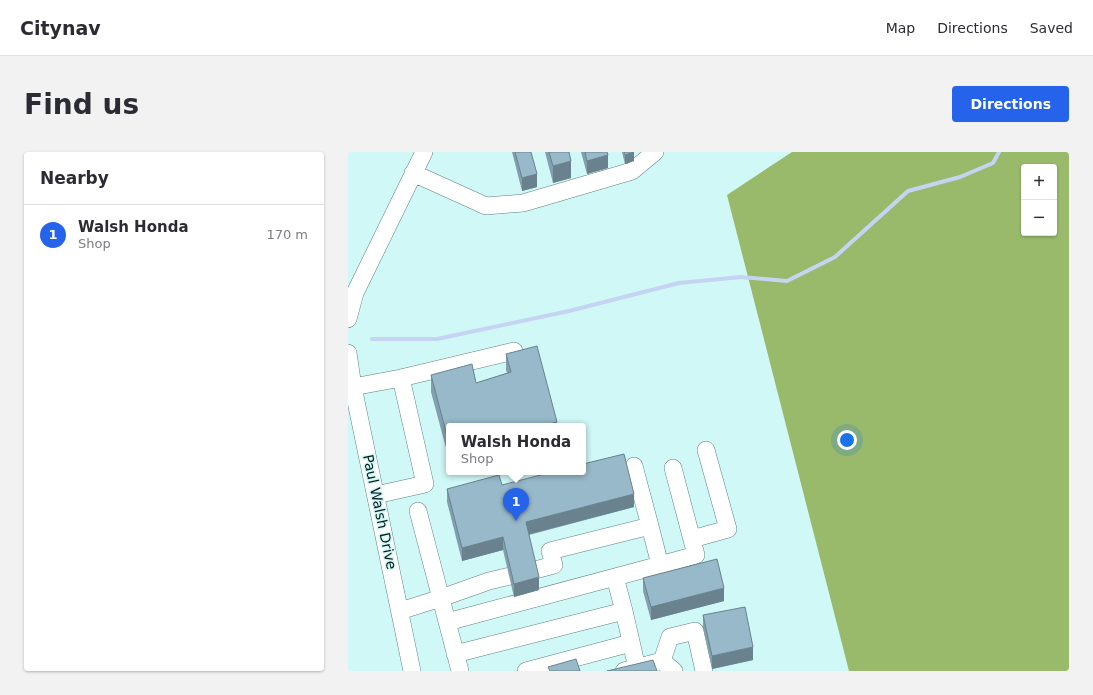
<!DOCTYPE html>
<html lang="en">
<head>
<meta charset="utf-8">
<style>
  body { margin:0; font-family:"DejaVu Sans",sans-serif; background:#f2f2f3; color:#2b2b33 }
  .controls { position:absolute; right:12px; top:12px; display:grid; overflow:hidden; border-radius:4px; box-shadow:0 1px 3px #0004 }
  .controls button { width:36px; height:36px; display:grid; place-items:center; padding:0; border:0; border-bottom:1px solid #e1e1e2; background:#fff; color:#2b2b33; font:20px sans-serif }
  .you { position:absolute; left:499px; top:288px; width:14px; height:14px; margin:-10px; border:3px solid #fff; border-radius:50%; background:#1a73e8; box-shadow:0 0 0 6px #1a73e833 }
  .badge { display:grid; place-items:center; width:26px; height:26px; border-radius:50%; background:#2563eb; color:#fff; font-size:13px; font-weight:700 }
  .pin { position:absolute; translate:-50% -33px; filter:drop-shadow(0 1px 2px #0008) }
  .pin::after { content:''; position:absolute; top:21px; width:14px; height:12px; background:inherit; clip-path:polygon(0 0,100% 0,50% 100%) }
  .popup { position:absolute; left:98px; top:271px; width:140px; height:52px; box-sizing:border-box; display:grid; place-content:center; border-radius:4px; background:#fff; filter:drop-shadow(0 1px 3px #0005); font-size:13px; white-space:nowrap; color:#7c7c81 }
  .popup b { font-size:15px; color:#2b2b33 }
  .popup::after { content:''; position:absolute; left:50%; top:100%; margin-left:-8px; border:8px solid transparent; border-top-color:#fff }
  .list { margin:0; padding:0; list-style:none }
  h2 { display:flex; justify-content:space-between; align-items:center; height:52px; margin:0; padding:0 16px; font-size:17px }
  h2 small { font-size:13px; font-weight:400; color:#7c7c81 }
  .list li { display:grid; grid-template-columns:26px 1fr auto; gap:12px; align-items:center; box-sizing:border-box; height:60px; padding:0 16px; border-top:1px solid #e1e1e2 }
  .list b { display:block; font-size:15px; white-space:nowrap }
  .list p { margin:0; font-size:13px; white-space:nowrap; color:#7c7c81 }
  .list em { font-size:13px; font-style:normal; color:#7c7c81 }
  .map { position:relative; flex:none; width:721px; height:519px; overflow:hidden; border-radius:4px }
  header { display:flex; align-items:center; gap:24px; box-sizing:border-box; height:56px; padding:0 20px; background:#fff; border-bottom:1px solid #e1e1e2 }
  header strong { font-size:19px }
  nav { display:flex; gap:22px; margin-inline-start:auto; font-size:14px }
  .intro { display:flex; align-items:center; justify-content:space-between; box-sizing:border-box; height:96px; padding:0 24px }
  h1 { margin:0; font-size:28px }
  .button { padding:10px 18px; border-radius:4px; background:#2563eb; color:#fff; font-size:14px; font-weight:700 }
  main { display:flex; gap:24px; padding:0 24px }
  aside { flex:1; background:#fff; border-radius:4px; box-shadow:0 1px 3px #0004 }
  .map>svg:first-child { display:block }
</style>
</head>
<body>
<header>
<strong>Citynav</strong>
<nav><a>Map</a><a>Directions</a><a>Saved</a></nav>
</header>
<div class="intro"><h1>Find us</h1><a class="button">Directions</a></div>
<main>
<aside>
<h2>Nearby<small></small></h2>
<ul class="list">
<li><span class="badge">1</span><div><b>Walsh Honda</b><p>Shop</p></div><em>170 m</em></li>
</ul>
</aside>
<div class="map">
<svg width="721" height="519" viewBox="0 0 721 519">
  <rect width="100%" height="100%" fill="#cff8f7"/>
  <path fill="#99b96b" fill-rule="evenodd" d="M444,0h277v519h-220l-122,-476zM676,15h30v66h-30z"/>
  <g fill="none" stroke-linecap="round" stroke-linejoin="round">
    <path stroke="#c5d4f2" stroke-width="4" d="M24,187h65l132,-28 110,-28 62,-6 46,4 48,-24 73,-66 52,-14 33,-14 6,-11"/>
    <defs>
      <path id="minor" d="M65,21l73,33 37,-3 109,-32 23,-19
        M0,167l7,-26 69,-141
        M0,201l5,34 59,284
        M53,226l113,-27
        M5,235l48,-9 24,106 -49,11
        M286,314l16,60
        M70,359l42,160
        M344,387l36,-10 -22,-79
        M312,413l36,-10 -23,-87
        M52,459l41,-13 48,-17 21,-5
        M276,459l13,57
        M99,470l213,-57 -10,-39 -100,25 4,14 -19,5
        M107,502l169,-43 -9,-34
        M314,509l8,-24 25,-6 9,40
        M178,519l105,-28
        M276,519l38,-10 12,10"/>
    </defs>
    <use href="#minor" stroke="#5c8382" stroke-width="18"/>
    <use href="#minor" stroke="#fff" stroke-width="17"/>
  </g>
  <path fill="#829fad" d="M164,0h19l6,35 -15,4z
    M197,0h24l2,26 -18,5z
    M233,0h26l1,16 -21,6z
    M274,0h12v9l-9,3z
    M158,202l51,72h-108v33l-18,-67v-17l45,8 31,-10 -1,-3z
    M154,333l132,22 -105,28 10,55 -25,7 -11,-47 -41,11 -15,-59v-13z
    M295,426l81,23 -73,19 -8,-29z
    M355,463l50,45 -41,9 -9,-41z"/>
  <path fill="#6a828d" d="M286,0v9l-9,3v-9z
    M260,3v13l-21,6v-13z
    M223,9v17l-18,5v-17z
    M189,22v13l-15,4v-13z
    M209,270v4h-15z
    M286,342v13l-108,28v-13z
    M155,385v13l-41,11v-13z
    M191,425v13l-25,7v-13z
    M376,436v13l-73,19v-13z
    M405,495v13l-41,9v-13z"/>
  <path fill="#97b9c9" stroke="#6a828d" d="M167,0h16l6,22 -15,4z
    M201,0h20l2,9 -18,5z
    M237,0h22l1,3 -21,6z
    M276,0h10l-9,3z
    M189,194l20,76 -15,4h-93v17l-18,-68 41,-11 4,19 35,-11 -5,-18z
    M276,302l10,40 -108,28 13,55 -25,7 -11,-47 -41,11 -15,-59 52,-14 3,10 50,-13h31v-8z
    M369,407l7,29 -73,19 -8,-29z
    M397,455l8,40 -41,9 -9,-41z
    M228,507l4,12h-30l-2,-4z
    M305,508l4,11h-50z"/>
  <g text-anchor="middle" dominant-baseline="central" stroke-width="3" stroke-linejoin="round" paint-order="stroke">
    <g font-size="14" fill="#091818" stroke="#cff8f7">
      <text transform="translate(32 360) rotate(78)">Paul Walsh Drive</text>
    </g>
  </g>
</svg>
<div class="controls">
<button>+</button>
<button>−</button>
</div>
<div class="you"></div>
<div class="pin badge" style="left:168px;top:369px">1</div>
<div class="popup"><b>Walsh Honda</b>Shop</div>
</div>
</main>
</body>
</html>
